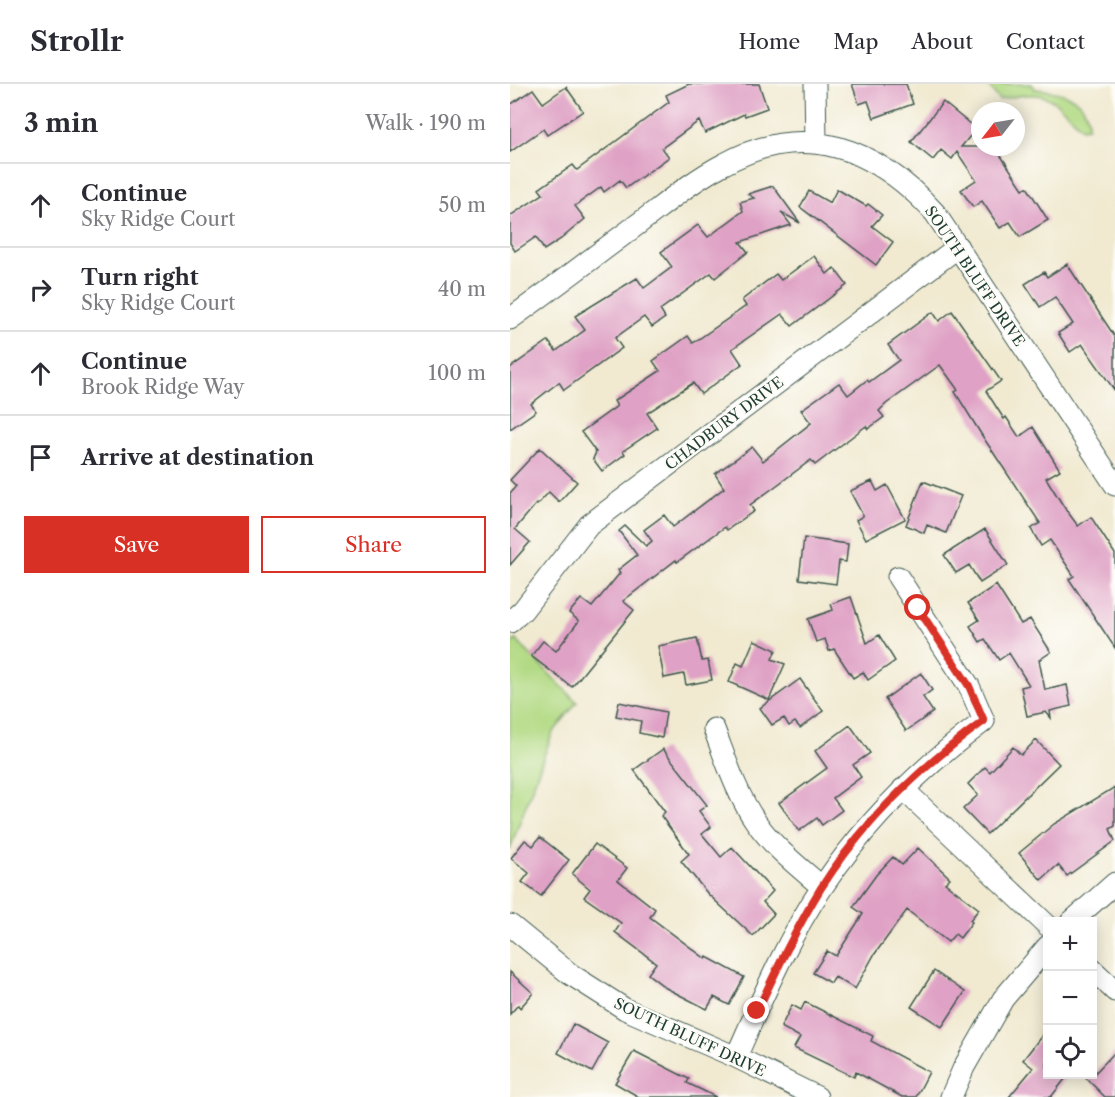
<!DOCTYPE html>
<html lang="en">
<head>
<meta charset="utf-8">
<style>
  body { margin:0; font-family:"Libre Caslon Text",serif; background:#f7f7f7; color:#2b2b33 }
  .controls { position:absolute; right:18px; bottom:18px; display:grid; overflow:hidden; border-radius:0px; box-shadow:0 3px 15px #0003 }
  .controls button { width:54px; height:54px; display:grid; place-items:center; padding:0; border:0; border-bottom:2px solid #e1e1e2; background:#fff; color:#2b2b33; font:30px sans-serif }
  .compass { position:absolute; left:461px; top:18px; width:54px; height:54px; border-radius:50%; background:#fff; box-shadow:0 3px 15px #0003; rotate:239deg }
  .stop { position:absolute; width:18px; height:18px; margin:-14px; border:4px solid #d93025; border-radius:50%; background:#fff }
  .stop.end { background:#d93025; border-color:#fff; box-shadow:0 2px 6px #0008 }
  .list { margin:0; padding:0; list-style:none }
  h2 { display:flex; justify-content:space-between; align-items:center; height:78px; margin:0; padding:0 24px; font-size:26px }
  h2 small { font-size:20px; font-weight:400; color:#7c7c81 }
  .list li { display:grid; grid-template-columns:39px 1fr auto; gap:18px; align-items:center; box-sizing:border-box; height:84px; padding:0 24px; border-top:2px solid #e1e1e2 }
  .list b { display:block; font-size:22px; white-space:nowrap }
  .list p { margin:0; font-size:20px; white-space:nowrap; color:#7c7c81 }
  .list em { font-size:20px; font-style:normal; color:#7c7c81 }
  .actions { display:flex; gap:12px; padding:18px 24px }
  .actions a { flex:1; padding:14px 0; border:2px solid #d93025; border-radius:0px; text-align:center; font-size:21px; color:#d93025 }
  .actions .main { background:#d93025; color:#fff }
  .icon { flex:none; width:33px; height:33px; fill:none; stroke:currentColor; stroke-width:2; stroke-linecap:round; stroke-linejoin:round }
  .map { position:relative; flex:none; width:605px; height:1013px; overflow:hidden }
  header { display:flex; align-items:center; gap:36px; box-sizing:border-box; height:84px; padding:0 30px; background:#fff; border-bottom:2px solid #e1e1e2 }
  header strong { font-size:28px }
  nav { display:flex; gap:33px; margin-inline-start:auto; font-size:21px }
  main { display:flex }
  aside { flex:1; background:#fff }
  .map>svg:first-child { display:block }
</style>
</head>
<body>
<header>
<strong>Strollr</strong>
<nav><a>Home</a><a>Map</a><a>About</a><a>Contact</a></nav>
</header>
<main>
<aside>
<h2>3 min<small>Walk · 190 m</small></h2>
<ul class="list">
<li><svg class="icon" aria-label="ahead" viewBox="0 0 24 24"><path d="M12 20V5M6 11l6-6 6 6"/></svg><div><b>Continue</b><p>Sky Ridge Court</p></div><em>50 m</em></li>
<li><svg class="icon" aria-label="right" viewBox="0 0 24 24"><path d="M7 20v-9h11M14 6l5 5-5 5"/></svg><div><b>Turn right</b><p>Sky Ridge Court</p></div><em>40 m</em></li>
<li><svg class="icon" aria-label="ahead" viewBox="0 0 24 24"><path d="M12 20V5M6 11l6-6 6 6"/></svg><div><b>Continue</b><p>Brook Ridge Way</p></div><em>100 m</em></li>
<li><svg class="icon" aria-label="arrive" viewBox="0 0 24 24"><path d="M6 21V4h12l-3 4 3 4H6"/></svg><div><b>Arrive at destination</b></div></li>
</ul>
<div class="actions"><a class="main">Save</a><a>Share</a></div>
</aside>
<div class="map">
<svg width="605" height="1013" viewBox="0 0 605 1013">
  <rect width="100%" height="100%" fill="#fdfcf7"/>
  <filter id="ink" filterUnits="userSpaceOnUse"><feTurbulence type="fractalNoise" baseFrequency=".0167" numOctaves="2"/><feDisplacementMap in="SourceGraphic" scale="12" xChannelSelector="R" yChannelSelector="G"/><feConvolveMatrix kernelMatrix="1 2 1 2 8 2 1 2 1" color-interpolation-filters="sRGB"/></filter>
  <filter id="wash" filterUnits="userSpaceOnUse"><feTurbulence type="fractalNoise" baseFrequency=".008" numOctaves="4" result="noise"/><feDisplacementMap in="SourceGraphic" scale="24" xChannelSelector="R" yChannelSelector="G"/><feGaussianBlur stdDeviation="1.35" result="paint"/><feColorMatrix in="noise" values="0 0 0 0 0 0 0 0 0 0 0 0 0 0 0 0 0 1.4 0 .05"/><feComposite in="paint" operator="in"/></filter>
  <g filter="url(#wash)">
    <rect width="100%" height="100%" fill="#f1ead1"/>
    <path fill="#b2da84" stroke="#688c5c" stroke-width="1.5" d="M477,0h45l3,5c24,2 55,8 53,38l-6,1c-34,-34 -35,-39 -83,-28z
      M6,556l61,62 -25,32 -42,115v-205z"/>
    <g id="blocks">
      <path fill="#dfa1c5" d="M179,0h70l8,24 -22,8 -1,-2 -39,19 -6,-12 -37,27 7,9 -43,31 -6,-8 -16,12 -3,-5 -26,19 10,13 -24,20 -17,11 -8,-13 -21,14 -5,-8v-27l33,-22 -4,-5 34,-24 4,5 92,-68 -3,-7z
        M342,0h54l7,20 -39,14 -6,-17 -9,3z
        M56,3l17,24 -36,24 -4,-6 -33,23v-47l23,-16 10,14z
        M433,18l33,27 -15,18h34l28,42 4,-2 21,33 -28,17 -10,-15 -10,6 -18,-27 -9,6 -12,-17 15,-10 -19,-28 -5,7 -11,-9 -8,10 -22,-18z
        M263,102l27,37 -19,-11 10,13 -51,17 8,10 -33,26 -4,-5 -51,37 5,8 -13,9 -8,-10 -29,21 7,10 -58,42 -5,-8 -28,22 5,7 -26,18v-61l38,-27 8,10 29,-21 -10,-14 62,-38 7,10 28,-21 -11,-15 37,-27 10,12 35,-26 -3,-9 14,-4 -6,-4z
        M327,105l29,17 2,-2 14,11 -10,11 21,16 -17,23 -76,-58 9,-16 21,12z
        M304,172l13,18 7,-6 13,17 -55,41 -10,-12 -50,35 10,15 -41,30 -8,-11 -46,30 10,15 -34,23 2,3 -23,17 -9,-12 3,-7 -15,-20 36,-26 -3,-5 46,-30 -7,-10 35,-25 5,7 53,-37 -4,-6 34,-26 5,6z
        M557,180l48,73v54l-33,-47 -12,8 -12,-19 15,-9 -18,-27 -15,10 -15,-23 19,-12 3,5z
        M442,227l49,70 -15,10 18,28 2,-2 13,20 14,-10 27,43 -14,8 18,29 14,19 13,-9 24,37v94l-46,-69 5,-3 -24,-36 -9,6 -10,-17 9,-6 -59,-89 -26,-42 3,-2 -18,-25 -54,39 -7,7 5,6 -16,12 -2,-3 -51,39 -4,-5 -61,45 4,6 -27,19 -2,-3 -48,35 -1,-2 -53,41 11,9 -62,77 -41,-31 12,-15 13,10 23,-30 -10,-8 12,-14 11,8 28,-34 -2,-3 19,-15 -18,-24 6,-5 21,20 6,-5 -8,-11 20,-15 9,12 51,-39 -9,-14 37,-27 11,14 48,-38 -10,-13 38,-27 9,12 19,-15 2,2 30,-22 -11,-15 45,-33 6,9z
        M30,364l37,34 -18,20 -10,-10 -12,13 -1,-1 -21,25 15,13 -20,23v-72l6,-7 -6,-6z
        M362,397l5,10 10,-6 18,34 -39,20 -10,-19 7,-4 -13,-25z
        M413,397l38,15 -15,37 -19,-8 -3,8 -18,-8z
        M475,445l23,36 -28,18 -11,-18 -13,8 -12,-18z
        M294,454l44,6 -2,18 -7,-1 -3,23 -37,-5z
        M486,501l25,39 9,-5 21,33 -12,8 6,30 22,-5 4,21 -21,5 1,7 -5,-6 -19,4 -6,-29 8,-2 -20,-32 -10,7 -14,-21 -5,3 -10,-16 9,-6 -11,-17z
        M341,513l16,46 12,-8 16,26 -27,19 -5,-8 -10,6 -19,-29 -5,2 -4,-12 -9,3 -8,-23 25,-9 -2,-6z
        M187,554l5,23 6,-1 4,20 -26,5 -2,-11 -20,4 -6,-32z
        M244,556l22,10 -4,9 13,5 -16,36 -40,-18 8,-19 6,3z
        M411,589l11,17 -9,7 10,15 -27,19 -21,-32z
        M290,595l23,32 -23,17 -5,-6 -6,4 -5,-8 -12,7 -12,-17z
        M109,618l47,10 -4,26 -23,-5 2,-12 -25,-5z
        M340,641l20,28 -17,12 8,12 -28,21 9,12 -20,15 -5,-7 -18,13 -20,-28 48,-35 -12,-17z
        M526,656l23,24 -72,70 -24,-25 15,-14 -10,-11 17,-17 5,5 23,-25 8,8z
        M153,665l44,56 -8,6 12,16 -9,7 19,23 11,-10 41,44 -10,11 11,12 -21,22 -45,-42 -27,-33 8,-7 -28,-38 4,-4 -31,-42z
        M605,703v39l-5,3 5,12 -48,35 -9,-11 -17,15 -22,-27 35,-29z
        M30,753l29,23 -28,36 -19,-14 7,-9 -18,-15 14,-18 8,6z
        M85,760l32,24 -9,12 37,29 -5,8 56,42 1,-2 37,20 -15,28 -15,-8 -7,12 -41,-21 -18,-14 8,-11 -41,-31 6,-9 -37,-26 6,-8 -18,-15z
        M408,764l32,30 -5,5 34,26 -9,11 2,2 -12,16 -5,-4 -7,8 -41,-32 -33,45 -19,34 -20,-12 -4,6 -18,-10 14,-22 9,5 27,-42 -10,-7 23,-32 17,-18 9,8z
        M424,887l31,21 -23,35 -31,-20z
        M0,888l23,21 -13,15 -2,-3 -8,9z
        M295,918l68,34 -2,5 58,31 -13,25h-14l-46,-25 -2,5 -60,-29 6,-11 -19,-10 11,-22 9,5z
        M63,940l35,19 -16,29 -34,-19z
        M537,945v45h22l-18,23h-42l24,-29 -10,-8z
        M124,967l55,28 -2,4 29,14h-77l-24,-14z
        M605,968v45h-10l-23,-23h12z"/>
    </g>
  </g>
  <g filter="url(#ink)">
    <use href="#blocks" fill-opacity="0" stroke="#3e574c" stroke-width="1.5"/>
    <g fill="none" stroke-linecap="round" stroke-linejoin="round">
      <defs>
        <path id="minor" d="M305,0l1,59
          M0,235c43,-31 85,-63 128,-95 28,-21 55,-44 86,-60 82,-45 153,-15 211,49l180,272
          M0,538l13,-12 66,-85 369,-278
          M204,645c12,31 23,66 42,93 18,26 43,45 66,65
          M393,705l145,137
          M561,838l44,-39
          M0,841l60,49 55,35 111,48 81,40
          M582,885l23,22
          M226,973c26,-58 51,-118 87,-171 43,-64 99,-119 161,-165l-15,-35 -71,-109
          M441,1013l13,-30 39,-68 45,-53"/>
      </defs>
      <use href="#minor" stroke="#3e574c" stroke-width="23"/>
      <use href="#minor" stroke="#fff" stroke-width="21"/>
    </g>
  </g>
  <g fill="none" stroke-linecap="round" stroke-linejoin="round" filter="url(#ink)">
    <path stroke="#d93025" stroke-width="8" d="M247,927c20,-42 40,-84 64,-123 42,-66 101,-122 163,-167l-15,-35 -51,-78"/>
  </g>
  <g text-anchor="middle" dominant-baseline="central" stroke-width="4.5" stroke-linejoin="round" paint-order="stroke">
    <g font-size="15" fill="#1f3d34" stroke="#fdfcf7">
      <text transform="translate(465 192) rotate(56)">SOUTH BLUFF DRIVE</text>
      <text transform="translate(214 339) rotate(-37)">CHADBURY DRIVE</text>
      <text transform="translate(180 953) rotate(25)">SOUTH BLUFF DRIVE</text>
    </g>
  </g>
</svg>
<div class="controls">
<button>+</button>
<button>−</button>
<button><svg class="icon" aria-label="locate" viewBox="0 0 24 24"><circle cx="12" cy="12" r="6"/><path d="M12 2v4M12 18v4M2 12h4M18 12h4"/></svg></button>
</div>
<svg class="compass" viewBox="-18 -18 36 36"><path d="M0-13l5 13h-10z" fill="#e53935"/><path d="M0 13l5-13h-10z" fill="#7c7c81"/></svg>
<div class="stop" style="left:408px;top:524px"></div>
<div class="stop end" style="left:247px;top:927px"></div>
</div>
</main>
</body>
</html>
